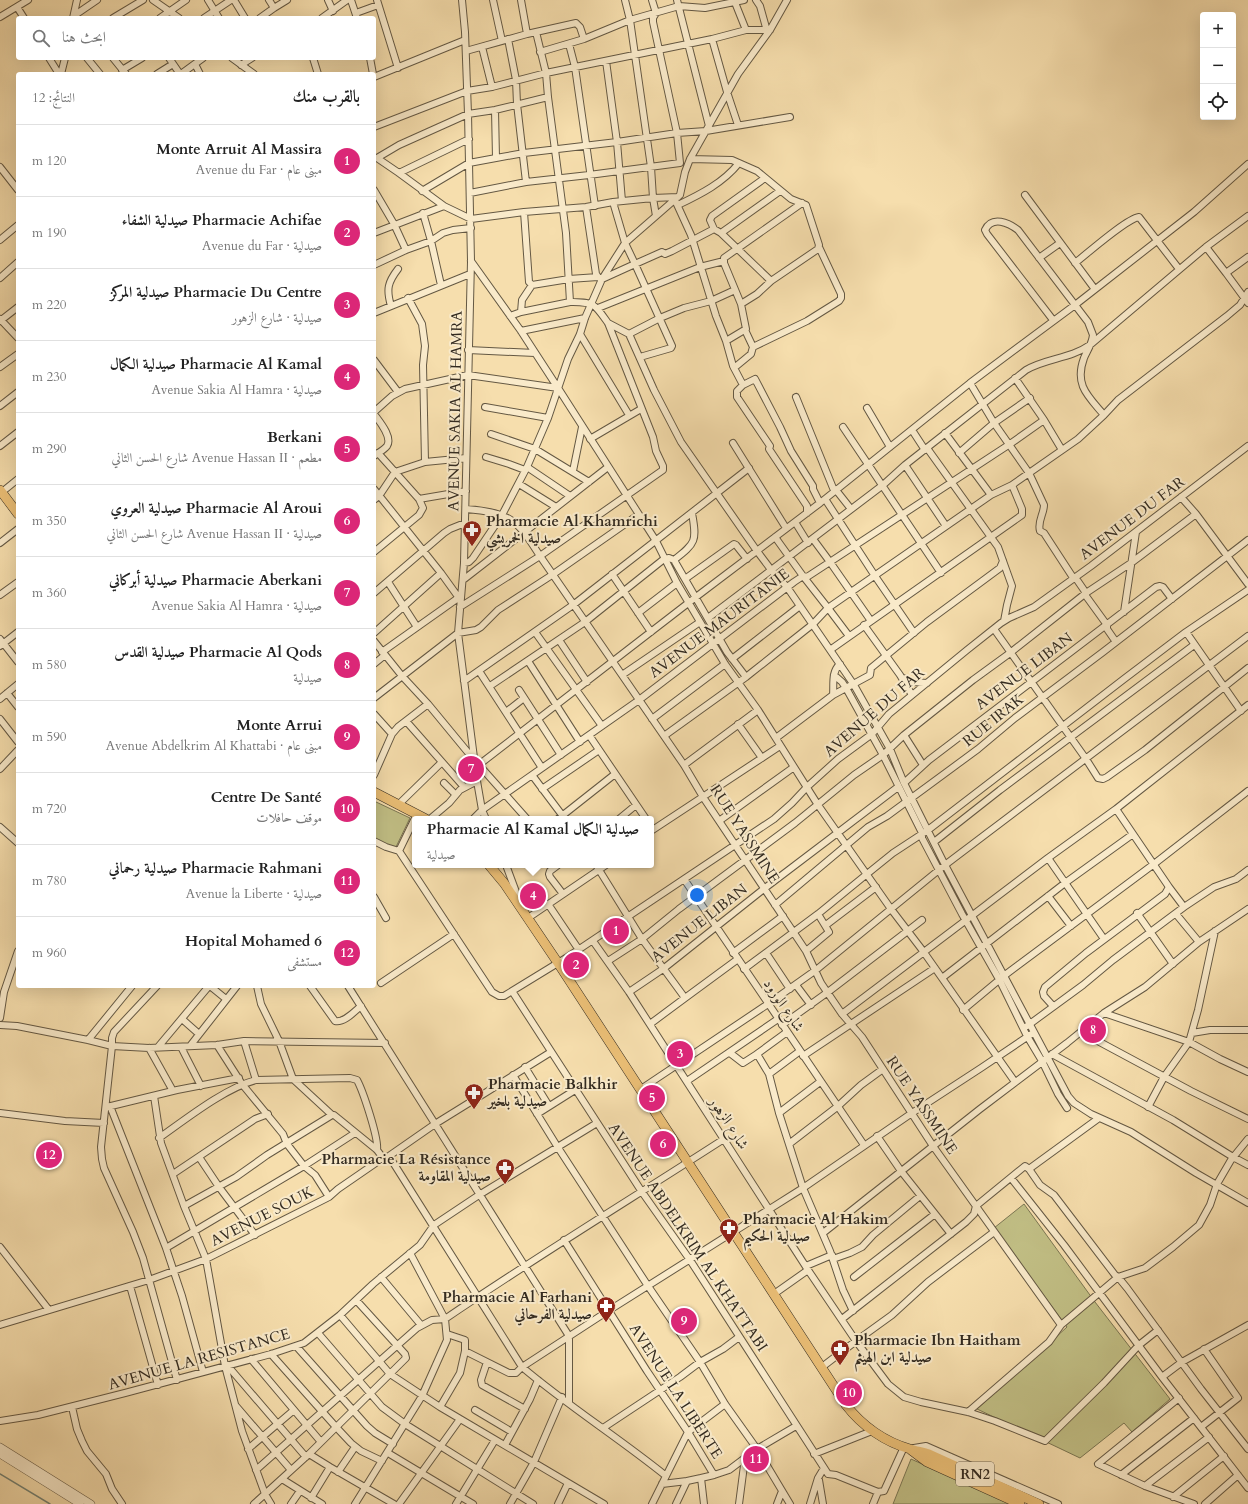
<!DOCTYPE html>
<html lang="ar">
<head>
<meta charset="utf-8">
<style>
  body { margin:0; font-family:Cardo,Amiri,serif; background:#f2f2f2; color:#222; direction:rtl }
  .controls { position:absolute; right:12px; top:12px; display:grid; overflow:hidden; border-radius:4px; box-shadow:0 4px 16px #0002 }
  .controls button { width:36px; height:36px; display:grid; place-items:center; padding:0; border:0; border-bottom:1px solid #e0e0e0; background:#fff; color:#222; font:20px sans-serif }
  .you { position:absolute; left:697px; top:895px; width:14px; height:14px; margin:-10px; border:3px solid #fff; border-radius:50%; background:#1a73e8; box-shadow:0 0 0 6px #1a73e833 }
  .badge { display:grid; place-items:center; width:26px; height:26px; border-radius:50%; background:#db2777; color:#fff; font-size:13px; font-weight:700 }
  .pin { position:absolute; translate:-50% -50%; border:2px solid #fff; box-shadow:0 1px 4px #0006 }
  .popup { position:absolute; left:412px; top:816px; width:242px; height:52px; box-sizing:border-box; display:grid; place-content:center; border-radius:4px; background:#fff; filter:drop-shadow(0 1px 3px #0005); font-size:13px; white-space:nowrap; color:#767676 }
  .popup b { font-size:15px; color:#222 }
  .popup::after { content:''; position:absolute; left:50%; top:100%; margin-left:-8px; border:8px solid transparent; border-top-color:#fff }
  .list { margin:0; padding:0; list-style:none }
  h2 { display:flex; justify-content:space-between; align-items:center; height:52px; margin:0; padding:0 16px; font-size:17px }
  h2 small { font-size:13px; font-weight:400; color:#767676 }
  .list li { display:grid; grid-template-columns:26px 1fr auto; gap:12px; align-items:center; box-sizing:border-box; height:72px; padding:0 16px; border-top:1px solid #e0e0e0 }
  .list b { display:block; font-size:15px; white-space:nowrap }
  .list p { margin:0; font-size:13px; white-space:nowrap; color:#767676 }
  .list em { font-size:13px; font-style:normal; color:#767676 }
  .icon { flex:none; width:22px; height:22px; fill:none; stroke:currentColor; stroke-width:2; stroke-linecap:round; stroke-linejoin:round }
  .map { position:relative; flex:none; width:1248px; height:1504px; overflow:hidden; direction:ltr }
  .search { position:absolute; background:#fff; box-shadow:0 4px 16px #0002; left:16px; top:16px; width:360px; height:44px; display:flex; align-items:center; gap:10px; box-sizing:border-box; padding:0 14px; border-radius:4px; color:#767676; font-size:15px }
  .panel { position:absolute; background:#fff; box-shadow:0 4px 16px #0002; left:16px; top:72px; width:360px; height:916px; border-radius:4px; direction:rtl }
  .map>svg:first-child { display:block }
</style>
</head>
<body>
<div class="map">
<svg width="1248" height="1504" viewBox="0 0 1248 1504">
  <rect width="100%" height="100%" fill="#f6dead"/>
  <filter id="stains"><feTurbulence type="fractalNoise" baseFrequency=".005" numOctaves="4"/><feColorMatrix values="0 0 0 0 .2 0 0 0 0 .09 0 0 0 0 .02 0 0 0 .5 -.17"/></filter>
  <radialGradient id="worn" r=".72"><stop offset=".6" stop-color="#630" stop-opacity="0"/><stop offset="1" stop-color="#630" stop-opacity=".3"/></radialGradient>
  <path fill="#c2c086" stroke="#7a7653" d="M374,801l36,17 -15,31 -21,-11z
    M1024,1204l71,98 75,97 -38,33 -8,-9 -44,35 -103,-49 90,-82 -73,-99z
    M911,1459l100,45h-118z"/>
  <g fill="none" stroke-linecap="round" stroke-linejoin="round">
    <path stroke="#738275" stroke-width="1.5" d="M0,1474l50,30"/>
    <defs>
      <path id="minor" d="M153,0l26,18
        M208,0l11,18
        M234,0l11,18
        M328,0l5,11
        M351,0l6,18
        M377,0l21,68
        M462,0l3,32 3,82 3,147 -7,302 -6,70 19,148 5,29 4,9
        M493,0l9,41
        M521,0l6,34
        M625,0l5,20 49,-14 26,2 39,-8
        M677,0l32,126
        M734,0l12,30
        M756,0l4,6 7,25
        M17,7l7,11
        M274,8l13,-8
        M78,13l19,-13
        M356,13l22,-8
        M0,17l28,-17
        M73,18l4,-18
        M113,18l30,-18
        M160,18l26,-18
        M204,18l27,-18
        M260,18l14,-10 -5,-8
        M322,18l25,-18
        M508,39l8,41 1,24 9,78
        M712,39l15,53 11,33
        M569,44l6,23 20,139
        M482,47l10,40
        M466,51l61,-17 49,-11 4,4 4,12
        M49,58l10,16
        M87,58l13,16
        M113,58l13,16
        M169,58l11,16
        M232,58l22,16
        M313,58l5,16
        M370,58l3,16
        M606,61l11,81 5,59
        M195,64l5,10
        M241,65l11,-7
        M122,70l20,-12
        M61,74l4,-16
        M157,74l16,-10
        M181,74l22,-16
        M374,77l91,-37
        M495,110l1,48
        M374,127l93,-36 25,-4 54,-14 166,-34 34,-9h24
        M690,159l42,1 25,11 34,28 15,6 13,40 -1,4 -47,32 -14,13 -16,10 5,25 -20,12 7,25 10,19
        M0,167l18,23
        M399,173l70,-34
        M374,190l20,34 12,26
        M422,191l47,-28 27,-5 28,-5 93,-11 60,-9 29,-2 84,-14
        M470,193l56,-11 63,-7 91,-12 -3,-30 -24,-111v-4l3,-5 -4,-13
        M1025,195l69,93
        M675,200l16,35 25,81 10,25
        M613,202l12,41 10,21 27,-12 3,2 7,-3 42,-22 7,4 50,48
        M678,205c23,-11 45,-22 61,-42
        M444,206l-45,-33 -22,-15 22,-13 69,-31 27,-4 53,-13
        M586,207l10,67 2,3
        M524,212l5,70 3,3 37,-6 29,-2 4,2 33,-15 37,82 -1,2 -31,9
        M423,213l8,28 10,44
        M656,216l24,-21 5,-23 5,-13 48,-85 32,-44 17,-30
        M714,229l-4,-9 2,-4 53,-38
        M374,233l70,-27 27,13 53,-7 62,-5 27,-5 40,-4 25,-1
        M721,233l59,-42
        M0,240l18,-15
        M1206,247l20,26 22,-16
        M1039,258l21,-15
        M471,261l50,70 37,57 98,153 21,42 48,81 33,46 60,95 73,104 32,42 92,131
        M1075,263c13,-10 51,-44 64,-46l40,52
        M374,265l32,-15 25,-9 12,-8 10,-3 18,-2
        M1226,273l22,30
        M0,278l18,-16
        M408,298l14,26 3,22 -2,19 2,97 41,-4
        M741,304l-17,-41v-5l78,-55
        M391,306c-5,-17 -3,-24 7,-37
        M598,308l102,-41 24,-6
        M521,312l1,-12 10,-15
        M374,313l96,-39
        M510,316l11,-4 49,-10 -4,-69 -18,-136 -2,-24 -10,-41
        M0,319l18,19
        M1053,320l-66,-86 -2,-4c7,-15 24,-7 33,0l70,92 5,13c-1,9 -6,16 -9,23 -10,27 4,38 20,57
        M0,321l18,-14
        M608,323l21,11 25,56 27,52 76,109 15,20 15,16 67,98 36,64 14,34 41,82 123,231 6,7 17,11 40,18 65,41 52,30
        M745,330l8,17 54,-26 32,-20 2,-3v-4l-22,-47
        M521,331l64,-13
        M580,334l49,81
        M629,334l31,-16 24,-10 27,-7 24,-11
        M468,350l67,3
        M374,360l24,32
        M0,367l18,-13
        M734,368l17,-14 2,-7
        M970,383l24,40 35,50 15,32c0,9 -7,17 -4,26l4,2 28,43 3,1 11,16v3l21,29v4l9,13
        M796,397l37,91 3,2 15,19
        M0,406l18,-14
        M485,407l63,11
        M867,408l23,39
        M374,412l18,-16 13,-7 63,-14 90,13
        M374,414c5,7 19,23 13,32 -3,4 -9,7 -13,10
        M1044,420l18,30
        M843,427l98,146
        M912,430l13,20
        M945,433l46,62
        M491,434l44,15 54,33
        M590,439l51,-30
        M733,443l53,85
        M0,446l18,-14
        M927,448l71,99 14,39 -5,19 -3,16
        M959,453l35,-30 36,-25
        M486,457l23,7 16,6
        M905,465l41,61
        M527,467l43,29
        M573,471l9,-44
        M519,484l37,23
        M374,489l67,84 18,25
        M2,492l16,-13
        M1181,497l15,17 52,70
        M419,499l47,-8
        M825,499l50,77 39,57
        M374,500l5,-4 16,-24 30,-10
        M466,509c14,1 33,3 45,11 12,8 21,24 29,36l144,209 19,32 103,154 15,32 21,31 20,23 71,109 128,179 -12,17 -81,70
        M807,513v-7l-38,-57 1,-3 -33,-49v-6l6,-6 12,-6 25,48 11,24 22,35v3l7,14
        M795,522l13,21
        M813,539l17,23 41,59
        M0,543l18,-14
        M374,552l45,-37 4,-7 -4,-9 -41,-46
        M674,560c22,-17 23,-19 18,-47
        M464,563l5,-1 4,-4 29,-43 25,-48 21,-49 20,-59 12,-25 5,-16 17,-39 23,-36 31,-27 -3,-18 -2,-31 -21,-147 -46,19 -44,13
        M612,574l39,58
        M685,579l49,-35 2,1 11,14
        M463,580l145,-113
        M388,582l29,45
        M374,593l70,-60 6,-4 15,-6
        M0,595l18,-13
        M460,607l80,-51 123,-86v-4l-7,-15 -3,-14 -45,-114c-15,-21 -13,-20 -38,-21
        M1124,612l12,-80
        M638,613l39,-30
        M708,618l175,-133 22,-20 121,-95c20,-12 44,-11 64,-25l116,-98 42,-31
        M864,625l36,50 12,20
        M994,629l92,130 12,19 5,1 4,-2 38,-27 103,-82
        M535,632l67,94
        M1186,632l55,79
        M374,633l67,-60
        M849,636l-21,-28 163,-113 21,-10 66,-46 26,-24 14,-15 109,-84 13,-11 8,-13
        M0,639l18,23
        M559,640l28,42
        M374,641l28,35 26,28 47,57
        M0,646l18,-14
        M830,650l192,-135v-6l-10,-24
        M382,652l79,-56
        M732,659l68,-53
        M528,661l52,81
        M374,664l11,-9
        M479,671l63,97
        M622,675l78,-53
        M834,675l8,7 4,6 37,67 39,78v5l40,76 38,67 27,55 15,25 16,33 9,14
        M903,678l10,4 14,1
        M464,681l109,-76 176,-137
        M490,686l95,-64 79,-63 5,-1 5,2 53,92 19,25
        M519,690l42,65
        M7,693l11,14
        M833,695l37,-20 1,-7 56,-46 73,-54 3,-7
        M374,698l84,-65 18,-3 5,-3 17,-17 54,-35 86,-60
        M0,699l18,-15
        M506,712l18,-14
        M374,714l18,20
        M0,719l18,23
        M652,719l73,-55
        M406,721l58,66
        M738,724l24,34
        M589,735l57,84
        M904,735l19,30
        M664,736l82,-59 67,-53 15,-16 -25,-32 -28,-39
        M776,738l57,-43c1,-11 -2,-23 7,-31
        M479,765l48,54
        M684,765l74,-55
        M476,767l220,-170 124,-94 150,-120 105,-78 119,-93 54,-48
        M0,769l18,-19
        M374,775l18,-41 6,-7 30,-23
        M532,775l33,44
        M444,783l11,11
        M904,783l25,-23 227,-173 4,-1 3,1 9,12
        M542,789l57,-39
        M399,804l43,-42
        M430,819l19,-16 11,-13 17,-9
        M473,819l9,-9 157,-110 155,-118 9,-6 4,1 203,-133 34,-24 -29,-42
        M558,819l57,-45
        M619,819l17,-14
        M719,821l75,-54
        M0,827l18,16
        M651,831l129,-85
        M374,841l12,6 13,4 93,141 7,4h5l62,-38 208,-139 18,-16 15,-16 31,-28 34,-25 17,-20 78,-64 34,-27 8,-5 25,-11 57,-41 157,-120
        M934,842l66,-52 194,-145
        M399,851l18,-37
        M1048,858l56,81
        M506,865l13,35
        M558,865l-8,6 -1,3 1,3 13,17
        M596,865l46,74 43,59 53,-39
        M684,879l180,266
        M1169,887l15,20
        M1048,896l23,30
        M374,897l12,21
        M548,904l31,46
        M775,905l93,-78 19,-11 91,-67 37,-31 88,-66 145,-112
        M1137,913l36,51
        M1176,914l23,28
        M528,918l78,-53
        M826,925l50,-38
        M593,941l36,51 179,278 48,71 32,43 16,13 17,5 47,10 27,9 50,20 59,-58 35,-38 19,-15
        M806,951l23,-19 -11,-18
        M733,953l50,-37
        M766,953l24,36
        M608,961l34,-22 37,-30 116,-86 59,-48 29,-20 21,-20 69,-55 37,-27 76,-60 45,-30 65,-49
        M744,969l74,-55 49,-40 26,-21 35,-23 196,-151 62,-47 62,-42
        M942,978l123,-95 68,-49
        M381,983l73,-49
        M796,985l15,20
        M157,986l-43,46 -2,6v8l-11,101 1,12 2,9 29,64 10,26 34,122
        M210,986l16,13
        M257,986l4,18 18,37 14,38 39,36h2l43,35 6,8
        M310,986l25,35c9,2 19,-9 26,-15
        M348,986l221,350v66
        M512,991l130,201 48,68 138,214 8,1 42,17
        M629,992l34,-23 102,-81 133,-101
        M1053,1006l-9,-10 -1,-4 2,-5 41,-34 79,-59 4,-7 -53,-78
        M963,1010l42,-35 149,-111 94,-73
        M1104,1013l85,29 31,17 28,13
        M842,1014l206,-156 68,-49 132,-104
        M0,1018l4,-26 14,-41
        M182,1019l17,15
        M650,1024l35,-26
        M0,1025l17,1 71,14 24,6 37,2 68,-3 27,-4 141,2
        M782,1025l46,-33 94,-72
        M1027,1026l56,-41 30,-25 71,-53 30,-20 22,-8 12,-9
        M1081,1032l110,59 57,28
        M1192,1033l18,-3h38
        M88,1040l44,-54
        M244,1041l12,39 94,-2 7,2c6,11 22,59 20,70
        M217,1045l25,39 41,50 4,10 17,22 11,9 14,22
        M190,1046l47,-60
        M158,1047l51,-61
        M181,1047l20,39
        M149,1048l24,43
        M730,1053l13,10 14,-9 12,20 10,39
        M757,1054l30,-22
        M1052,1054l121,66 60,37 15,8
        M803,1056l132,-88
        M525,1067l24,39
        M769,1074l31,-23
        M513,1075l44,71 91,140 52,76 25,42 32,45 33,55
        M687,1081l91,-62
        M820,1082l-41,31 24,75 27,63 13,39 10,21
        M641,1089l127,-85 48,-34 129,-105 303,-229
        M154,1096l7,47 23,63 22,53 19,107 17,65 23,63 6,10
        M110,1106l56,142 16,48 21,76
        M107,1107l70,-17 62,-12
        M1148,1107l16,-30 25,-35 9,-32 17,-79
        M0,1113l65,8 39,2
        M537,1114l38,-24
        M877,1136l24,35 50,63
        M159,1138c27,-19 66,-50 97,-58
        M789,1144l48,-37 24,-22 22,-16
        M389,1156l133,211c46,39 97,71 144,109
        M199,1157l20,30 36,48
        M1029,1169l70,-51
        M173,1174l82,-55 13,-5
        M1011,1178l53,67 98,132 86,111
        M184,1206l52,-29 31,-22 65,-40
        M823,1233l157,-124 87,-66 37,-30 41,-26 54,-45 49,-33
        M564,1240l83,131 41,61 26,43 15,-5 28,-21 39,-23
        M0,1247l49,63
        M166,1248l138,-82 51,-33
        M833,1259l17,-6 12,-6 11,-12 47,-39
        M806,1266l26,-11
        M381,1277l40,48
        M854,1277l81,-63
        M130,1286l28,99
        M774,1294l34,-24
        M340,1315l50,59 50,33 164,97
        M842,1319l124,-97 8,-8 2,-8 49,-40 4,3 11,16 14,10 61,80 3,2 9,11 74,101 47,60
        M0,1325l149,-45 57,-21 123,-62 9,-8 45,-31 6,-2 46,-32 116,-72
        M1061,1325l57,-48 27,-9 28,-21 26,-22 11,-20 7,-21 14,-24 17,-21
        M318,1333l64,74 23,17 128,80
        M447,1334l18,6v11
        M296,1346l71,80 8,7 18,11
        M271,1354l65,73 15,16 10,8 21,10
        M251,1359l70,83
        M487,1362l-6,18 1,5 43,24
        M227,1365l79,92
        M822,1367l34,-26 36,-26 36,-33 66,-50
        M1162,1377l20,-15 66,-37
        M1179,1398l-81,66 47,22 49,18
        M236,1406l55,64
        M72,1407l5,22 5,12 5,10 19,23 6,15 10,15
        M440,1407l20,-34 5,-22 44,22h7l6,-6 86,-56 195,-123 109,-75 69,-45 52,-35
        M475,1410l37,22
        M0,1421l38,-6 87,-22 146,-39 33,-11 36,-28 33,-31 47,-39 14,-20 45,-30 118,-72
        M1201,1427l37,-29 -34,-49
        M603,1428l77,-51 20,-15 23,-13 16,-12
        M505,1445l25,-46 8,-19
        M914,1448l12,-2 132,58
        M248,1449l46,-39
        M388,1453l85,51
        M309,1454l21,13 64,37
        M814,1454l58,-23
        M256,1470l161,-142 15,-8 13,-1c91,-62 186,-120 279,-180
        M338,1472l17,-25
        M1121,1475l73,-57
        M282,1479l40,25
        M819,1480l4,24
        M662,1484l25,-3
        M1145,1486l64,-49
        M1173,1497l51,-41
        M311,1498l19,-31
        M254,1504l55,-50 97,-96 -1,-4 -49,-54
        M291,1504l9,-13
        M355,1504l67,-108 25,-56 -2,-21 -35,-66
        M399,1504l61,-85
        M456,1504l39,-64
        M510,1504l24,-42 28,-65
        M558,1504l10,-21
        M652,1504l36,-72 37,-28
        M676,1504l11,-23 14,-3
        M704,1504l-3,-26 13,-3
        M739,1504l6,-46
        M777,1504l5,-13
        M810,1504l8,-26 6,-10
        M873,1504l5,-12 6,-1 20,-44
        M1205,1504l33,-29"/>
      <path id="tertiary" d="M0,1447l91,57
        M0,1454l80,50"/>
      <path id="primary" d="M0,490l18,24
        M374,792l52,27
        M489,865l15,18 54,80 288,442c16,21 39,37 64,44 6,2 13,3 19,5l110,50
        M911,1450l16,12 93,42"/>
    </defs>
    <use href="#minor" stroke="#645843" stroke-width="8"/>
    <use href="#tertiary" stroke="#645843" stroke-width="8"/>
    <use href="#primary" stroke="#332b20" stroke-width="10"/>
    <use href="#minor" stroke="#f9eaca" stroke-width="6"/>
    <use href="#tertiary" stroke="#f9eaca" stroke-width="7"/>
    <use href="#primary" stroke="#ebbf76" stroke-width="9"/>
  </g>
  <defs>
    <symbol id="pharmacy-pin" viewBox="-11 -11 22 30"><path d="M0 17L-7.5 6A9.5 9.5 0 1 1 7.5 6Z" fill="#8f2418" stroke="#f9eaca"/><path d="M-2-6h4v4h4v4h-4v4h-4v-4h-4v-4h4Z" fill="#fff"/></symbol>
  </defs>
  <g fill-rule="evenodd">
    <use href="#pharmacy-pin" x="461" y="519" width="22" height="30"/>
    <use href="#pharmacy-pin" x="463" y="1082" width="22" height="30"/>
    <use href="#pharmacy-pin" x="494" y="1157" width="22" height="30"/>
    <use href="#pharmacy-pin" x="718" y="1217" width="22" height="30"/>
    <use href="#pharmacy-pin" x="595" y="1295" width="22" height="30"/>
    <use href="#pharmacy-pin" x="829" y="1338" width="22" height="30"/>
  </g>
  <g text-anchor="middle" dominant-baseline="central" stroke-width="4" stroke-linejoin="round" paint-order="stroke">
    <rect fill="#f9eaca" stroke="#6e6453" stroke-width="1" x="956" y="1462" width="38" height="24" rx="3"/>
    <g font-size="14" font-weight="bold" fill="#332b20">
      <text x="975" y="1474">RN2</text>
    </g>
    <g font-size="15" fill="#332b20" stroke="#f9eaca">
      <text transform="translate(455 411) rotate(-89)">AVENUE SAKIA AL HAMRA</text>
      <text transform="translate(1132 518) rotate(-37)">AVENUE DU FAR</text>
      <text transform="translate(719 623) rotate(-37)">AVENUE MAURITANIE</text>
      <text transform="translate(1024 671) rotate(-37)">AVENUE LIBAN</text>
      <text transform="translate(874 712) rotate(-41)">AVENUE DU FAR</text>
      <text transform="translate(993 720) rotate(-39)">RUE IRAK</text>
      <text transform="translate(745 834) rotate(57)">RUE YASSMINE</text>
      <text transform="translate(699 923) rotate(-38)">AVENUE LIBAN</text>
      <text transform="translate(784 1005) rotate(56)">شارع الورود</text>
      <text transform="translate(922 1105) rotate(56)">RUE YASSMINE</text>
      <text transform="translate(729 1123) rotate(57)">شارع الزهور</text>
      <text transform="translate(262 1216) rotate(-27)">AVENUE SOUK</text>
      <text transform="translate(688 1237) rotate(56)">AVENUE ABDELKRIM AL KHATTABI</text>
      <text transform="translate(199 1359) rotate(-16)">AVENUE LA RESISTANCE</text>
      <text transform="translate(676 1391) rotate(57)">AVENUE LA LIBERTE</text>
    </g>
    <g font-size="15" font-weight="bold" fill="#332b20" stroke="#f9eaca" text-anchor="start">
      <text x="486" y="521">Pharmacie Al Khamrichi<tspan x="486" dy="17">صيدلية الخمريشي</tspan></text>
      <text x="488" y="1084">Pharmacie Balkhir<tspan x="488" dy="17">صيدلية بلخير</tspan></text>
      <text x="491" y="1159" text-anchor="end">Pharmacie La Résistance<tspan x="491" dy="17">صيدلية المقاومة</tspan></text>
      <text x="743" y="1219">Pharmacie Al Hakim<tspan x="743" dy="17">صيدلية الحكيم</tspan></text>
      <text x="592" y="1297" text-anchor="end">Pharmacie Al Farhani<tspan x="592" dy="17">صيدلية الفرحاني</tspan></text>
      <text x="854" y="1340">Pharmacie Ibn Haitham<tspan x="854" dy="17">صيدلية ابن الهيثم</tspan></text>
    </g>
  </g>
  <rect width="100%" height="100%" filter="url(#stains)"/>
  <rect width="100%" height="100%" fill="url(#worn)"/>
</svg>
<div class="controls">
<button>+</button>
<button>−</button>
<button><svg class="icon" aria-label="locate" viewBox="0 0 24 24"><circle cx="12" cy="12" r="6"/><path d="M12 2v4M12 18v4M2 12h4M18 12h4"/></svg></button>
</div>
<div class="you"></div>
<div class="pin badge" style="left:616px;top:931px">1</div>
<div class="pin badge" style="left:576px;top:965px">2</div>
<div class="pin badge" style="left:680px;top:1054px">3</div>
<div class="pin badge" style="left:533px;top:896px">4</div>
<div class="popup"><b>Pharmacie Al Kamal صيدلية الكمال</b>صيدلية</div>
<div class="pin badge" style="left:652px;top:1098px">5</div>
<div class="pin badge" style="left:663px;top:1144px">6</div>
<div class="pin badge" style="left:471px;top:769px">7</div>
<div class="pin badge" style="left:1093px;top:1030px">8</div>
<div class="pin badge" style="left:684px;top:1321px">9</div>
<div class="pin badge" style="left:849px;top:1393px">10</div>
<div class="pin badge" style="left:756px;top:1459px">11</div>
<div class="pin badge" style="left:49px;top:1155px">12</div>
<div class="search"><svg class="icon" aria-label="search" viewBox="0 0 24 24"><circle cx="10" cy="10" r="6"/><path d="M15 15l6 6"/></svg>ابحث هنا</div>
<section class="panel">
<h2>بالقرب منك<small>النتائج: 12</small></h2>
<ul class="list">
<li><span class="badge">1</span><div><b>Monte Arruit Al Massira</b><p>مبنى عام · Avenue du Far</p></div><em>120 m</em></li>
<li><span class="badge">2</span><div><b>Pharmacie Achifae صيدلية الشفاء</b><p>صيدلية · Avenue du Far</p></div><em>190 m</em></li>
<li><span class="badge">3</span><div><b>Pharmacie Du Centre صيدلية المركز</b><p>صيدلية · شارع الزهور</p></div><em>220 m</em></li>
<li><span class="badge">4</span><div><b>Pharmacie Al Kamal صيدلية الكمال</b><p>صيدلية · Avenue Sakia Al Hamra</p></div><em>230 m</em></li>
<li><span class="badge">5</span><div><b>Berkani</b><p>مطعم · Avenue Hassan II شارع الحسن الثاني</p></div><em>290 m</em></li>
<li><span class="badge">6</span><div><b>Pharmacie Al Aroui صيدلية العروي</b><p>صيدلية · Avenue Hassan II شارع الحسن الثاني</p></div><em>350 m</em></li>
<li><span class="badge">7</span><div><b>Pharmacie Aberkani صيدلية أبركاني</b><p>صيدلية · Avenue Sakia Al Hamra</p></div><em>360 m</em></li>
<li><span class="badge">8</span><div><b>Pharmacie Al Qods صيدلية القدس</b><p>صيدلية</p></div><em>580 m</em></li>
<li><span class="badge">9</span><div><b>Monte Arrui</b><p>مبنى عام · Avenue Abdelkrim Al Khattabi</p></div><em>590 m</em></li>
<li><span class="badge">10</span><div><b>Centre De Santé</b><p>موقف حافلات</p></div><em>720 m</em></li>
<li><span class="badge">11</span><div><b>Pharmacie Rahmani صيدلية رحماني</b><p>صيدلية · Avenue la Liberte</p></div><em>780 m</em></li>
<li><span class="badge">12</span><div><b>Hopital Mohamed 6</b><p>مستشفى</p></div><em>960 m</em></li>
</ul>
</section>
</div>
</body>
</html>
